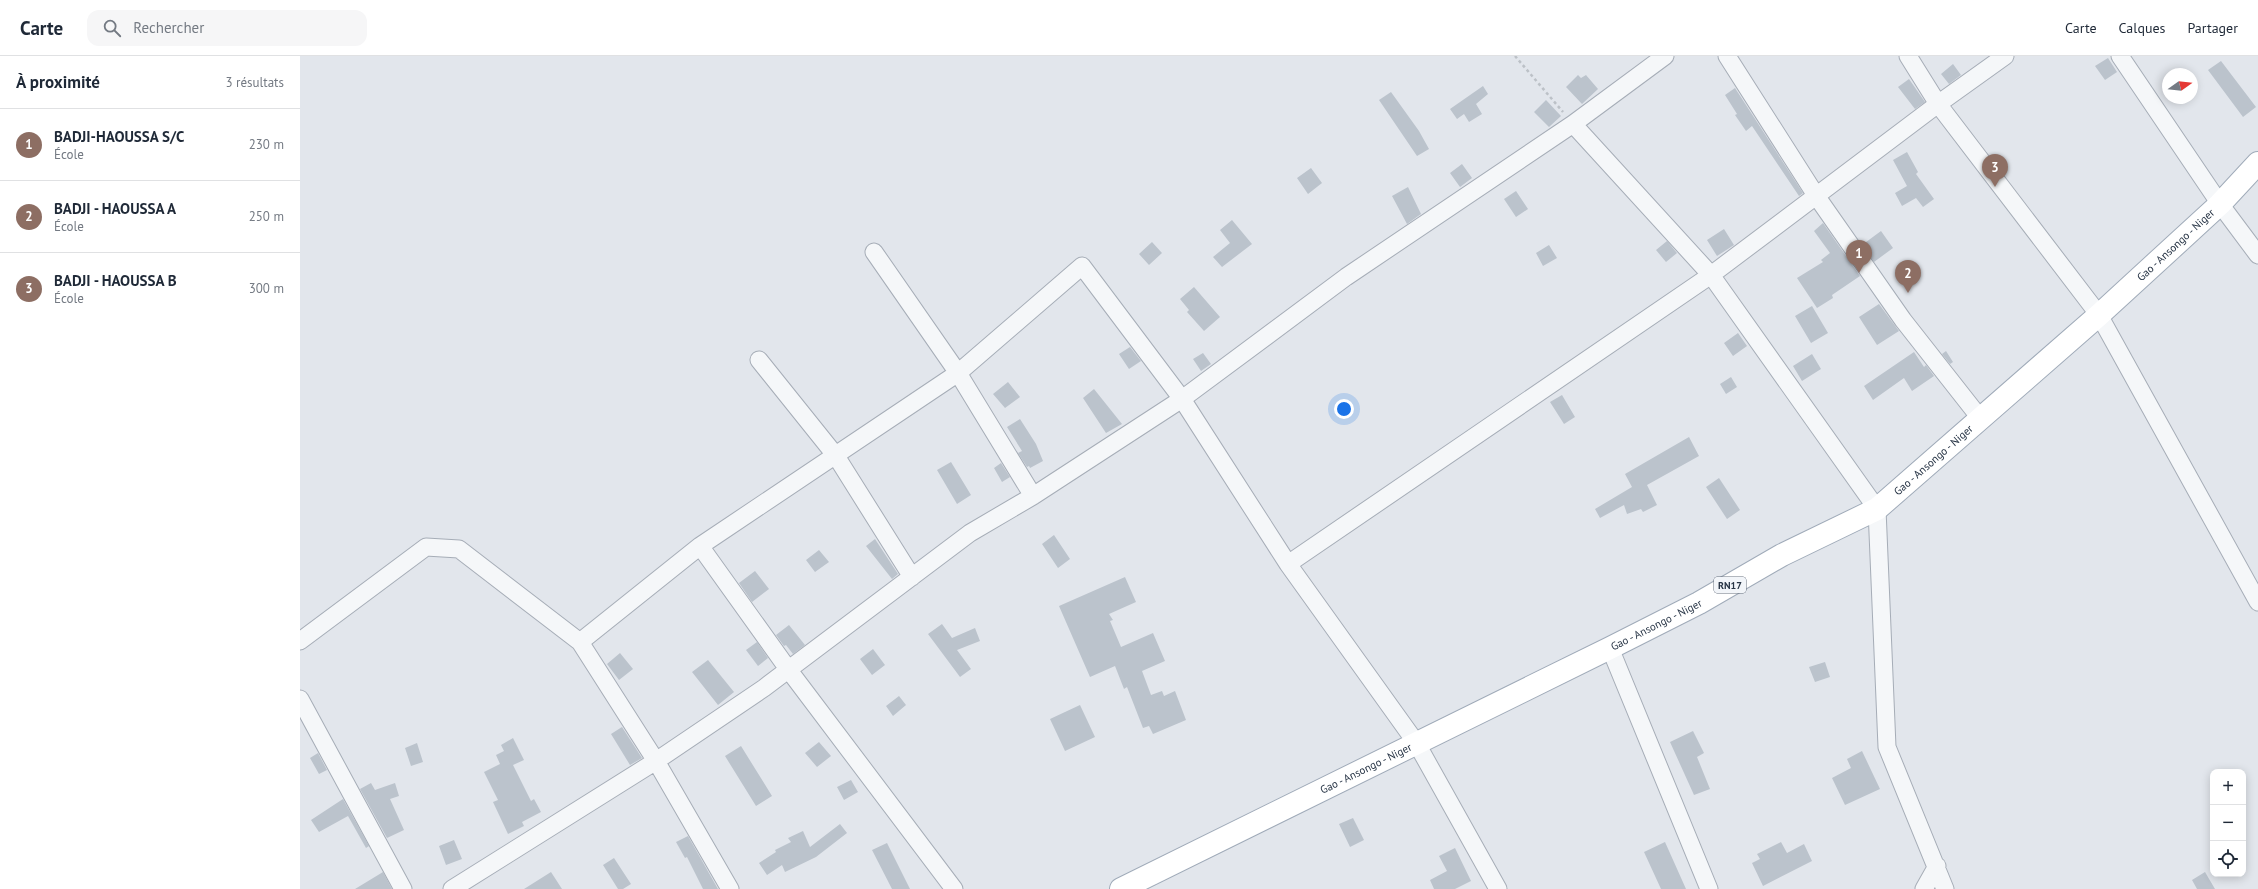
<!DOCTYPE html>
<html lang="fr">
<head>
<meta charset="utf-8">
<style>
  body { margin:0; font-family:"PT Sans",sans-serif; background:#f6f6f7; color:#1f2937 }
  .controls { position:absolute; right:12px; bottom:12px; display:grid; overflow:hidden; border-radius:8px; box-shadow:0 2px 10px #0003 }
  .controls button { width:36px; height:36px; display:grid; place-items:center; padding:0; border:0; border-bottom:1px solid #e0e1e3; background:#fff; color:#1f2937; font:20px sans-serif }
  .compass { position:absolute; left:1862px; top:12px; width:36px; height:36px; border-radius:50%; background:#fff; box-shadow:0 2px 10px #0003; rotate:75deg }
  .you { position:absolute; left:1044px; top:353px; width:14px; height:14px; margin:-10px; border:3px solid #fff; border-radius:50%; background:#1a73e8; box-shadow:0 0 0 6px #1a73e833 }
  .badge { display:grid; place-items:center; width:26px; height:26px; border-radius:50%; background:#dc3b5e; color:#fff; font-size:13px; font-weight:700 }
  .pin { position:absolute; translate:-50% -33px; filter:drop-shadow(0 1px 2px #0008) }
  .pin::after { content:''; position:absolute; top:21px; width:14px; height:12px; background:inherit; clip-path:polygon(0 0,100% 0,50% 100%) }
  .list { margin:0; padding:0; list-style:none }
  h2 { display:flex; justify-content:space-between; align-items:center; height:52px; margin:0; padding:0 16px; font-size:17px }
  h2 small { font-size:13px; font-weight:400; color:#747a83 }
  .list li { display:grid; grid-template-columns:26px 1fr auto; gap:12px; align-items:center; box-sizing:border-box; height:72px; padding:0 16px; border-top:1px solid #e0e1e3 }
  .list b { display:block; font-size:15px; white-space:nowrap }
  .list p { margin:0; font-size:13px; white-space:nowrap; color:#747a83 }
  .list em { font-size:13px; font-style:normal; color:#747a83 }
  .icon { flex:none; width:22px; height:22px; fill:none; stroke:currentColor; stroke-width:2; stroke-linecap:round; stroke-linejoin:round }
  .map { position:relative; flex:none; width:1958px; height:833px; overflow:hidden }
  header { display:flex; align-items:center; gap:24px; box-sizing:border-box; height:56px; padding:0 20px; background:#fff; border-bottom:1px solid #e0e1e3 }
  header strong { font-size:19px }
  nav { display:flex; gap:22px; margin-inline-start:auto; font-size:14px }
  .search { width:280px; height:36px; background:#f6f6f7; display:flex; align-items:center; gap:10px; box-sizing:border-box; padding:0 14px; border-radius:12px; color:#747a83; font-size:15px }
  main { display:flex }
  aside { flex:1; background:#fff }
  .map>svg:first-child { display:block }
</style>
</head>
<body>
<header>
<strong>Carte</strong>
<div class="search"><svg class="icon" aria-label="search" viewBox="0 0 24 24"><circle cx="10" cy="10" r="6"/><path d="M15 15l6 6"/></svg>Rechercher</div>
<nav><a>Carte</a><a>Calques</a><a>Partager</a></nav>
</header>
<main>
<aside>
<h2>À proximité<small>3 résultats</small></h2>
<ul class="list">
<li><span class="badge" style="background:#8d6e63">1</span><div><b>BADJI-HAOUSSA S/C</b><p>École</p></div><em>230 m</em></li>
<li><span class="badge" style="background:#8d6e63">2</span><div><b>BADJI - HAOUSSA A</b><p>École</p></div><em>250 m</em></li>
<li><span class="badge" style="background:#8d6e63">3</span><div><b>BADJI - HAOUSSA B</b><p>École</p></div><em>300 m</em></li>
</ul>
</aside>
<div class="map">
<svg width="1958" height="833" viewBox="0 0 1958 833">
  <rect width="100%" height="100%" fill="#e2e6ec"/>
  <path fill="#bbc3cc" d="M1808,2l9,14 -12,8 -10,-14z
    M1921,5l35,46 -13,10 -35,-47z
    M1653,8l8,11 -12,9 -8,-10z
    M1278,19l3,3 5,-3 12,14 -16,15 -16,-17z
    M1609,23l16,23 -10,7 -17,-22z
    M1183,30l5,8 -12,10 6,10 -13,8 -5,-8 -7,5 -7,-10z
    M1435,32l68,105 -4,3 -47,-70 -6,5 -11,-16 2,-1 -12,-19z
    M1091,36l28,39 10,18 -12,7 -38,-56z
    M1246,44l15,16 -12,11 -15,-15z
    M1607,96l11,20 -2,2 18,25 -11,8 -7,-9 -14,8 -7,-13 12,-7 -14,-26z
    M1162,108l10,14 -12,9 -10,-14z
    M1011,112l11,15 -14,11 -11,-16z
    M1108,131l13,27 -14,10 -15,-28z
    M1216,135l12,18 -12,8 -12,-18z
    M932,164l20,24 -30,23 -9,-10 17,-14 -10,-13z
    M1523,167l37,53 -28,19 1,3 -16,10 -20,-30 26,-16 -2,-2 9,-7 -16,-22z
    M1424,173l10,16 -17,11 -10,-16z
    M1581,175l12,17 -19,14 -12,-17z
    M1367,185l10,12 -11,9 -10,-12z
    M852,186l10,11 -13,12 -10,-11z
    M1249,189l8,13 -14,8 -7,-13z
    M894,231l26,30 -16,14 -17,-19 2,-2 -9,-11z
    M1579,248l20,27 -22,14 -18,-28z
    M1512,250l16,27 -17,10 -16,-27z
    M1438,277l9,13 -14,10 -9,-13z
    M830,291l11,14 -12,8 -10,-15z
    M1646,295l7,11 -3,2 -8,-10z
    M1614,296l10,15 2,-2 8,11 -22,15 -8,-13 -31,22 -9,-14z
    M903,297l8,11 -10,7 -8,-12z
    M1512,298l9,15 -19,12 -9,-15z
    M1431,321l6,10 -11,7 -6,-10z
    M708,326l12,15 -15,11 -12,-14z
    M794,333l28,35 -16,9 -23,-35z
    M1262,339l13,22 -11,7 -14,-22z
    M720,363l16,25 7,17 -13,7 -1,-2 -2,1 -9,-14 4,-2 -15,-24z
    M1389,381l10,19 -52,29 10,20 -14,7 -2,-3 -14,5 -3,-9 -24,13 -5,-9 37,-22 -7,-13z
    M651,406l20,33 -14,9 -20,-34z
    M701,407l9,14 -8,5 -8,-14z
    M1419,422l21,32 -13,9 -21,-32z
    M754,479l16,24 -12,9 -16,-24z
    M575,483l23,35 -6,5 -26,-33z
    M519,494l10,12 -14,10 -9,-12z
    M455,515l14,18 -17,13 -13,-19z
    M825,521l11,25 -27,12 4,6 -3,1 11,26 32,-14 12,28 -23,10 9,24 11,-4 2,5 11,-5 11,29 -33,14 -4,-8 -6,2 -16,-41 -3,2 -9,-23 -25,11 -31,-71z
    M642,568l10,14 23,-10 5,13 -23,9 14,19 -11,8 -32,-43z
    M489,569l16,20 -12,9 -7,-9 -2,1 -8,-11z
    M457,586l11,16 -10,8 -12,-16z
    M573,593l12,16 -13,10 -12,-16z
    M320,597l13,16 -14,11 -12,-16z
    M408,604l26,32 -16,13 -26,-33z
    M1525,606l5,15 -15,5 -6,-15z
    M599,640l7,9 -13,11 -7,-10z
    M780,649l15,32 -30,14 -15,-32z
    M322,671l20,31 -12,7 -19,-31z
    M1393,675l11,22 -7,4 13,32 -16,6 -24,-53z
    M213,682l11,22 -11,5 18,36 3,-2 7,13 -19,10 2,4 -16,8 -15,-32 5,-2 -14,-28 16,-8 -4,-9 8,-4 -3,-6z
    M519,686l12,14 -14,11 -12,-14z
    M117,687l6,19 -12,4 -6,-18z
    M441,690l31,50 -16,10 -31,-50z
    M1562,695l18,38 -35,16 -13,-27 19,-10 -4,-9z
    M18,697l9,17 -8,4 -9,-16z
    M551,724l7,12 -14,8 -7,-13z
    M71,727l4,7 20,-7 4,13 -9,3 14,31 -17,8 -27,-49z
    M43,743l26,47 -3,2 -18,-32 -29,16 -8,-12z
    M1053,762l11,22 -14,7 -11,-23z
    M540,768l7,9 -31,24 -31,15 -3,-7 -15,10 -8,-12 17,-11 -1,-2 16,-8 -3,-4 15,-7 7,16z
    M388,780l30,53h-15l-16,-32 -2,1 -9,-16z
    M154,784l8,19 -16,6 -7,-19z
    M1365,786l21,47h-25l-17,-37z
    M1481,786l6,11 17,-9 8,17 -49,25 -11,-23 8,-4 -3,-5z
    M587,787l23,46h-18l-20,-39z
    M1155,792l16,33 -16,8h-21l-4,-9 17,-9 -8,-15z
    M314,802l17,26 -8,5h-5l-15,-24z
    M83,816l9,17h-37z
    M251,816l11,17h-38z
    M1905,816l10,17h-18l-5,-9z"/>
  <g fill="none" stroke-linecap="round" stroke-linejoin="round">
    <defs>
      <path id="minor" d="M1427,0l90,141 86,123 77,98
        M1608,0l30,48 161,211 159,287
        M1820,0l100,148 38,51
        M1273,68l138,151 166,234 10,238 58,142
        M574,196l84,121 75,123
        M459,304l77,96 76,121
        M400,490l88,123 166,220
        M988,508l423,-289 227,-171 67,-48
        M0,585l126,-94 33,2 121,93 76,119 74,128
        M280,586l120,-96 258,-173 124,-107 100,133 106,165 129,180 81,145
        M1310,592l99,241
        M0,643l103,190
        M152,833l204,-128 108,-73 206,-155 63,-37 149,-97 164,-122 227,-153 92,-68
        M1624,833l13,-23"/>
      <g id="primary">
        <path id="s1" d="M821,833l489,-241 89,-45 83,-48 95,-46 222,-194 121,-111 38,-41"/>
      </g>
    </defs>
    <use href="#minor" stroke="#a6adb7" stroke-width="19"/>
    <use href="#primary" stroke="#a0abb9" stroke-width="24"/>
    <path stroke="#bcc1c7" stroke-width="2.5" stroke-dasharray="3 3" stroke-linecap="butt" d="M1215,0l48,56"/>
    <use href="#minor" stroke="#f5f7f9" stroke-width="17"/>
    <use href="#primary" stroke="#fff" stroke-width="22"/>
  </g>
  <g text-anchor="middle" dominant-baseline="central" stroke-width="4" stroke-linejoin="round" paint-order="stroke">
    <rect fill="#f2f5f9" stroke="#656f7c" stroke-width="1" x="1414" y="521" width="32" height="16" rx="3"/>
    <g font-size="10" font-weight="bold" fill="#283546">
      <text x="1430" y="529">RN17</text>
    </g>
    <g font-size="11" fill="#283546" stroke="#f2f5f9">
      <text stroke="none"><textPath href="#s1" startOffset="1245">Gao - Ansongo - Niger</textPath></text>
      <text stroke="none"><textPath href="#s1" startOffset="921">Gao - Ansongo - Niger</textPath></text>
      <text stroke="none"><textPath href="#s1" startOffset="597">Gao - Ansongo - Niger</textPath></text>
      <text stroke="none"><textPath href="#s1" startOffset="273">Gao - Ansongo - Niger</textPath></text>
    </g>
  </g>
</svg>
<div class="controls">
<button>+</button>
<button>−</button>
<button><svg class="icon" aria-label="locate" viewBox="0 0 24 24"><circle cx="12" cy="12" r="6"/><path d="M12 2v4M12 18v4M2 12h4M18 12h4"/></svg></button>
</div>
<svg class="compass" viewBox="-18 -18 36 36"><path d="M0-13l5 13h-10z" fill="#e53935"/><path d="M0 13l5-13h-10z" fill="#747a83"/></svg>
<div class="you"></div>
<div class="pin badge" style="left:1559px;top:217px;background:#8d6e63">1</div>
<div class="pin badge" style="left:1608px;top:237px;background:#8d6e63">2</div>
<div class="pin badge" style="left:1695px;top:131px;background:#8d6e63">3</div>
</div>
</main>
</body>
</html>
